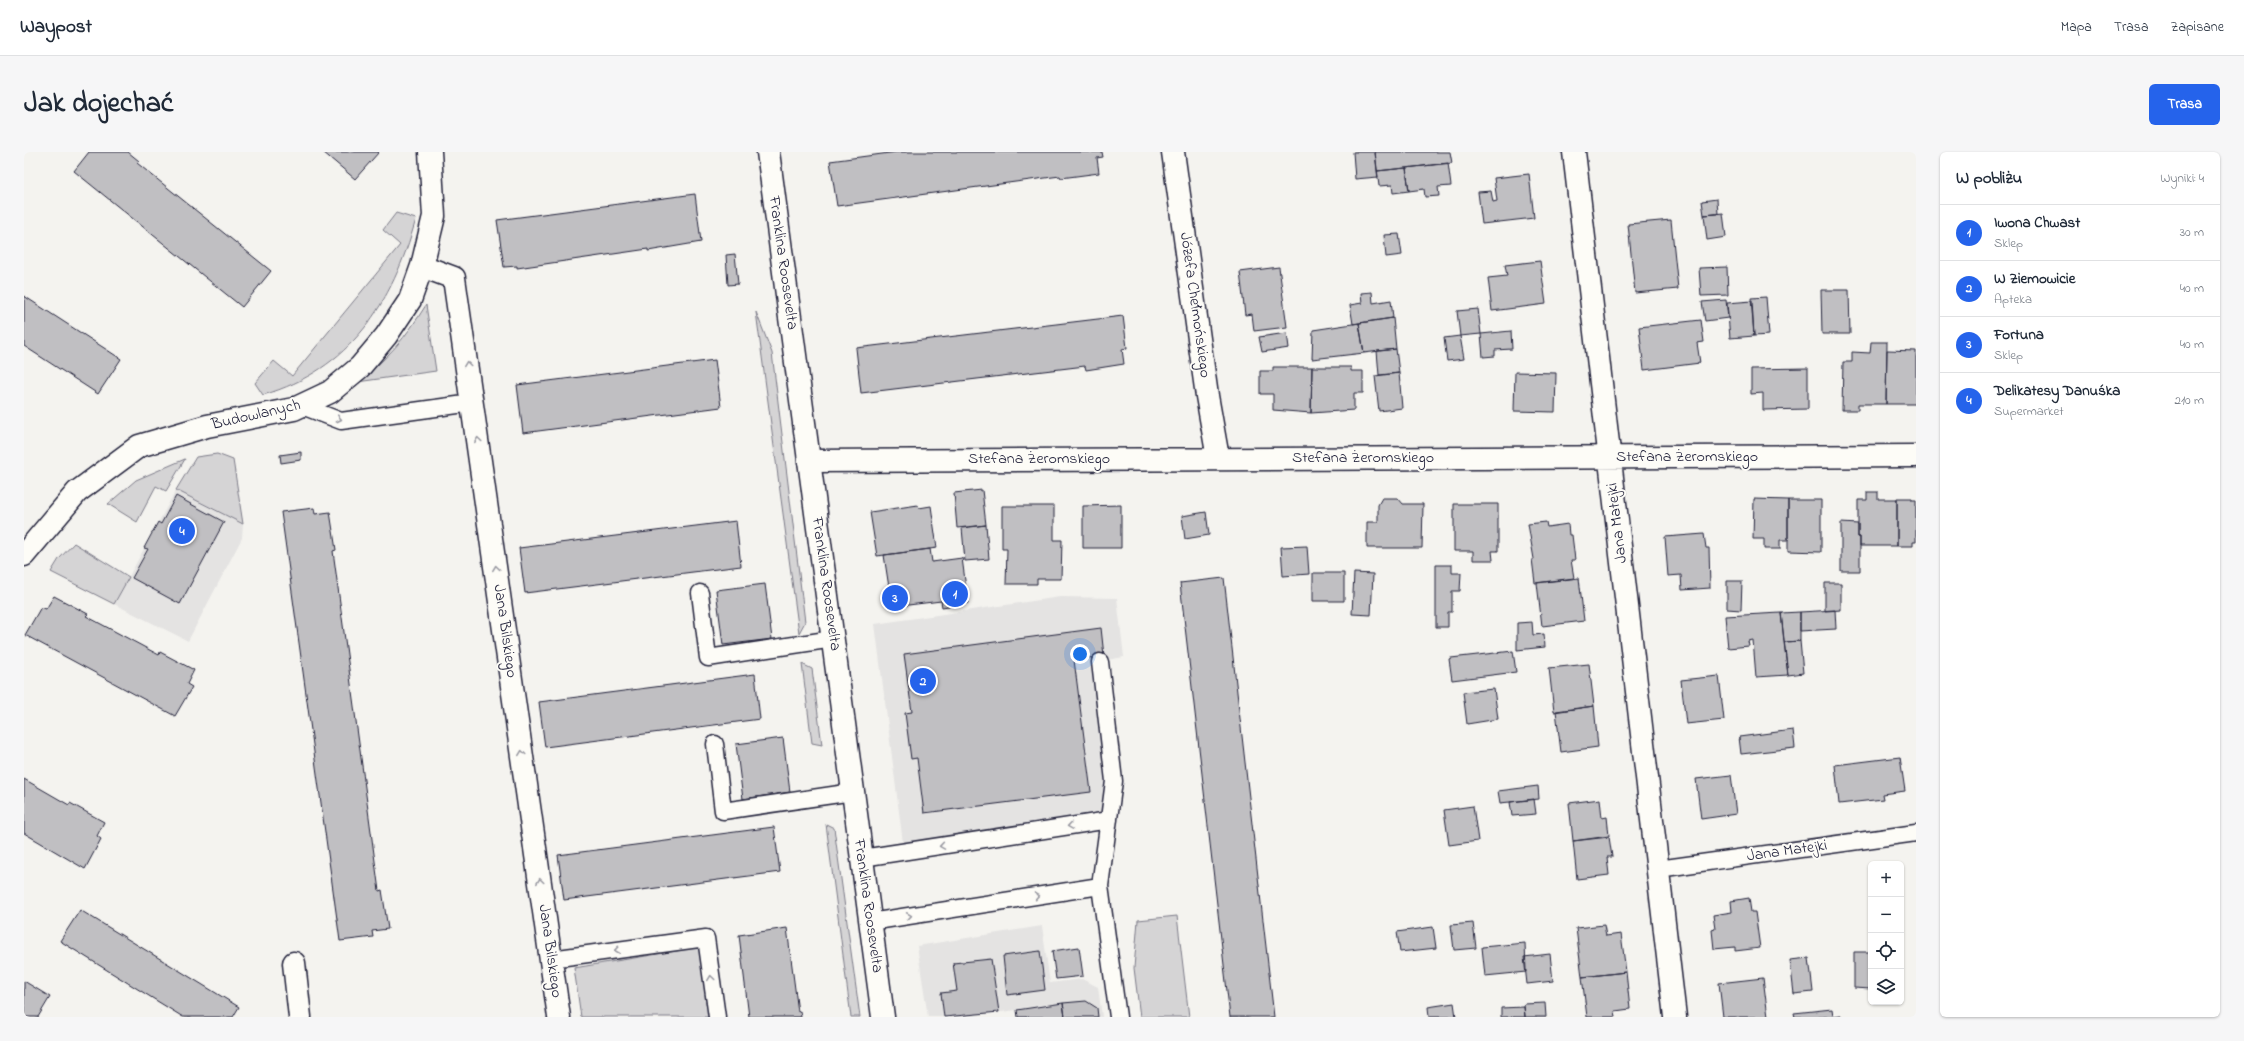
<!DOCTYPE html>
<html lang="pl">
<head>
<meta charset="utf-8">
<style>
  body { margin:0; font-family:"Indie Flower",sans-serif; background:#f6f6f7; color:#1f2937 }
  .controls { position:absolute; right:12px; bottom:12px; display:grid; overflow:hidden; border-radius:6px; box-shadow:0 1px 3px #0004 }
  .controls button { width:36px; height:36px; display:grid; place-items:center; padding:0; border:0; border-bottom:1px solid #e0e1e3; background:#fff; color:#1f2937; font:20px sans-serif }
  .you { position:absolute; left:1056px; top:502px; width:14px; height:14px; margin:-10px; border:3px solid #fff; border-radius:50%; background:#1a73e8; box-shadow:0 0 0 6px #1a73e833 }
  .badge { display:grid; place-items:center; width:26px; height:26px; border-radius:50%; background:#2563eb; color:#fff; font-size:13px; font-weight:700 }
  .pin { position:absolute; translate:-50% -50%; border:2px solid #fff; box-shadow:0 1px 4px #0006 }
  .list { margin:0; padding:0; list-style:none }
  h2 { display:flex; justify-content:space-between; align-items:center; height:52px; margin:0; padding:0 16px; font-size:17px }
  h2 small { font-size:13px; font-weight:400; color:#747a83 }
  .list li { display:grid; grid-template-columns:26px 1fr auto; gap:12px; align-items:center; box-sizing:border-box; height:56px; padding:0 16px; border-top:1px solid #e0e1e3 }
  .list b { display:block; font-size:15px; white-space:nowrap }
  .list p { margin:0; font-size:13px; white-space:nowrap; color:#747a83 }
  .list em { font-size:13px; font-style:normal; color:#747a83 }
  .icon { flex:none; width:22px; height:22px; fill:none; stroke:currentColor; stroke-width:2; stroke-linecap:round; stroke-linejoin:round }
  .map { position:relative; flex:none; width:1892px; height:865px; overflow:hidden; border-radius:6px }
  header { display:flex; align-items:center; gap:24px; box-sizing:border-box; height:56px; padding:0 20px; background:#fff; border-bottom:1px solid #e0e1e3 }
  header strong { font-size:19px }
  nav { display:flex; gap:22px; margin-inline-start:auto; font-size:14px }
  .intro { display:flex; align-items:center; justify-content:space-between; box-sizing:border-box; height:96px; padding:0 24px }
  h1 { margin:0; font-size:28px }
  .button { padding:10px 18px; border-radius:6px; background:#2563eb; color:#fff; font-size:14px; font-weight:700 }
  main { display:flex; gap:24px; padding:0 24px }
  aside { flex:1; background:#fff; border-radius:6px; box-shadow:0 1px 3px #0004 }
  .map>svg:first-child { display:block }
</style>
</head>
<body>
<header>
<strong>Waypost</strong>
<nav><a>Mapa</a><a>Trasa</a><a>Zapisane</a></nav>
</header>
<div class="intro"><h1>Jak dojechać</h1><a class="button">Trasa</a></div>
<main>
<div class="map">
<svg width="1892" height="865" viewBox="0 0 1892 865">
  <rect width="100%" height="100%" fill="#f4f3ef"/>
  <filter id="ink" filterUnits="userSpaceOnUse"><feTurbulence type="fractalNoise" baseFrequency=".025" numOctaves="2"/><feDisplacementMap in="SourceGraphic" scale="8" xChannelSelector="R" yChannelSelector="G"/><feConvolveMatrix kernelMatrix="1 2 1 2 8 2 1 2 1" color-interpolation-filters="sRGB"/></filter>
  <g filter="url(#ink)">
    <path fill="#e4e3e2" d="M152,338l67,34 -1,14 -54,103 -74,-37z
      M1036,445l57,1 7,59 -29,5 13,118 -5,32 -200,31 -28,-219z
      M1018,774l8,57 32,-4 16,8 4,30h-84l-1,-7 -56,7h-33l-11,-71z"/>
    <path fill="#d5d4d5" stroke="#7c7b88" d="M372,61l20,6c-24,85 -65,150 -153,176l-8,-12 19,-22 18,15 108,-131 -17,-15z
      M402,153l10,66 -79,11c29,-21 50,-46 69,-77z
      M732,160l16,41 33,269 -6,11z
      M193,302l16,6 10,64 -67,-34 20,-33z
      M161,307l-19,32 -10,-5 -19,36 -29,-18 28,-24z
      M50,391l55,34 -15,27 -63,-32 8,-13z
      M778,512l10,5 10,76 -10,-2z
      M802,672l8,4 26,189h-9z
      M1153,764l12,101h-49l-6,-49 4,-48z
      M676,795l10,70h-129l-7,-49z"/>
    <path fill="#c0bfc2" stroke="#22223b" d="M65,0h39l11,9 -2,2 134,108 -29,36 -168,-136z
      M299,0h56l-24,27z
      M873,0h205l1,5 -6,1 2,15 -38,5 -1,-2 -223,30 -7,-45z
      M1329,0h22l3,25 -23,2z
      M1351,0h75l2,11 -75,8z
      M1424,11l3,23 -13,1 1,9 -14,1 -1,-8 -15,2 -3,-23z
      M1382,16l3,23 -16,2 -1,-8 -13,1 -2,-15z
      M1505,22l5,44 -52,6 -4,-32 13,-1 2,11 4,-1 -3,-23z
      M671,42l6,48 -53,9v-2l-131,19v-2l-13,1 -7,-47z
      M1693,47l1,15 -14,1 -2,-14z
      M1699,61l3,24 -19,3 -3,-25z
      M1647,68l7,69 -43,4 -7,-69z
      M1375,82l3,21 -16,2 -2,-22z
      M711,102l3,30 -10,1 -2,-30z
      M1516,109l6,43 -54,7 -4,-33 19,-2 -2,-11z
      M1255,115l8,60 -33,4 -2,-17 -7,1 -5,-43z
      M1703,115l1,28 -27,1 -2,-28z
      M1797,138h28l1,44h-28z
      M1348,140l1,11 18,-3 2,18 -40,6 -3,-19 12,-2 -1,-10z
      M0,144l97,63 -23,35 -74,-48z
      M1742,145l3,38 -15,1 -3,-38z
      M1702,148l2,18 -23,3 -3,-19z
      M1728,149l2,35 -24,2 -3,-35z
      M1454,157l3,25 -21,2 -3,-25z
      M1099,164l4,32 -5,1 2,15 -38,6 -1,-4 -224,27 -5,-45z
      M1369,166l3,31 -32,4 -5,-30z
      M1677,168l3,22 -7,1 3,20 -56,7 -5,-43z
      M1335,171l5,30 -52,6 1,-29z
      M1487,179l1,18 -17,1v6l-12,1 -2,-23z
      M1263,181l2,15 -27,4 -3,-15z
      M1436,184l4,23 -17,2 -3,-23z
      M1847,190h16l-1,62h-28v6h-16l1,-48h9v-10l18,1z
      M1372,197l3,24 -20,2 -2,-24z
      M1863,198l29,1v53h-30z
      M691,208l6,47 -198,26 -6,-48z
      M1249,215h39l-1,46 -38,-3v-16h-13v-23h13z
      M1288,215h39v4h12v22h-9v17l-43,3z
      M1784,216v41l-45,1v-17l-12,1v-25z
      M1491,220l41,1 -1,39 -41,-1z
      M1375,221l3,35 -23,3 -4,-35z
      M277,300v8l-20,3 -1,-8z
      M958,338l4,35 -29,3 -3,-35z
      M1843,340h11v7h19v47h-37v-9h-2v-37h9z
      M152,344l48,26 -44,82 -48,-26 16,-29 -4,-1 14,-26 3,2z
      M1358,346h16l5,6h20l-1,44h-55v-26h11v-17z
      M1873,346h15v2h4v42h-3v4h-16z
      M1730,347l34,1v40h-8v9h-16v-10h-11z
      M1764,348h33v52l-33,-1z
      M1430,352h44v47h-6l1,9h-20v-9h-19z
      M894,353l1,3 12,-2 6,42 -60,8 -7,-44z
      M1097,353v43h-38v-42z
      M978,354h52v34h8l-1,39h-24v5h-31l1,-35h-5z
      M290,356l1,6 15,-2 6,38 -3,1 46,340 3,-1 6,39 -16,2 1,6 -33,4 -59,-429z
      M1182,360l3,23 -24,4 -3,-23z
      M712,369l5,45 -216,27 -6,-45z
      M1522,370l1,5 21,-3 1,11h3l3,25h-4l3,18 -39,5 -3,-24h2l-6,-35z
      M1817,371l17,1v13h2v34h-19z
      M962,373l3,34 -24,2 -3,-33z
      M1680,382l2,14h3l1,40 -28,2 -1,-15 -13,1 -3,-39z
      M1283,394l2,28 -26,2 -2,-29z
      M906,397l2,13 30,-4 6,45 -26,4 -1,-6 -49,6 -8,-52z
      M1412,413h16v8h9l-1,18h-8v21h-4v15h-12z
      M1289,421h31v28h-31z
      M1330,421l19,1 -2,41 -19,-1z
      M1200,426l50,439h-44l-50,-434z
      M1555,426l5,43 -42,5 -5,-43z
      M1703,429h15l-1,29 -14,-1z
      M1801,431h16v27l-16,1z
      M741,432l7,55 -49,6 -7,-55z
      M30,444l34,18 -2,2 73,39 1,-3 34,18 -7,14 5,3 -17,29 -150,-81 16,-28 5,2z
      M1811,458l1,19 -36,2v-19z
      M1776,460v29l-16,1 -3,-29z
      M1757,461l7,62 -32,2 -3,-37 -5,1 1,5 -21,2 -3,-32z
      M1508,470l1,13 11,-1 1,13 -28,3v-27z
      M1077,476l3,28 -30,4 17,132 -167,21 -7,-55 -6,1 -6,-46 7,-1 -8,-58z
      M1776,489l3,32 -15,2 -4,-33z
      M1489,499l3,21 -64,8 -3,-21 2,-1z
      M1565,512l5,42 -40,6 -5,-44z
      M731,522l5,45 -215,28 -6,-45z
      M1695,524l5,44 -38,4 -5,-44z
      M1470,537l4,30 -31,5 -4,-32z
      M1570,554l4,41 -37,5 -5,-41z
      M1769,578l2,18 -54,6 -2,-17z
      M759,586l7,54 -47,7 -7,-55z
      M1876,605l5,34 -23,3 1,5 -44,5 -4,-39z
      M1707,623l5,39 -35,5 -5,-40z
      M0,627l45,26 1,-2 34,19 -7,14 4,3 -16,30 -61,-36z
      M1514,634l1,13 -39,4 -2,-12z
      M1510,647l2,15 -24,2 -2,-14z
      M1576,647l2,19 5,-1 2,19 -36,5 -4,-38z
      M1449,654l5,35 -29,4 -5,-35z
      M750,675l6,45 -216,28 -6,-45z
      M1585,685l3,20h-5l2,18 -32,4 -4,-38z
      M1725,746l2,14h4l5,36 -25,3v-4l-21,2 -2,-19 3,-1 -2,-14 19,-3 -1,-11z
      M56,758l159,97 -6,10h-50l-123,-76z
      M1449,771l3,25 -22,2 -3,-25z
      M1580,773l2,11 15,-2 5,38 -44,5 -6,-49z
      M1409,775l3,21 -36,4 -3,-20z
      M763,776l11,84 2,-1 1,6h-52l-10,-82z
      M1501,791l1,29 -41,4 -3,-29z
      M1055,795l4,29 -27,3 -4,-28z
      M1016,799l5,39 -38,5 -4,-39z
      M1830,800h17v37l-17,-1z
      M1526,802l3,27 -26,3 -3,-27z
      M1785,806l4,34 -19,2 -4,-34z
      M967,807l8,53 -55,5 -3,-24 16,-2 -4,-28z
      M1602,820l4,37 -15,2 1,6h-29l-5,-40z
      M1739,826l5,39h-45l-4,-34z
      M0,829l26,16 -12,20h-14z
      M1062,849l11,7 1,9h-33l-2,-14z
      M1039,851l2,14h-47l-1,-7z
      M1430,851l2,14h-27l-1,-10z
      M1521,851l1,14h-21l-1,-13z
      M1500,855l1,10h-24v-9z
      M1808,857l1,7 8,-1v2h-46l-1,-4z"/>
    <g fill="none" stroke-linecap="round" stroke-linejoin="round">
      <defs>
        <path id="lane" d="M278,254l39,15 131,-18
          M676,441l8,65 125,-19
          M1076,510l14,119 -14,105 18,131
          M691,592l8,67 130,-19
          M838,706l247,-38
          M1634,717l258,-36
          M846,770l230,-36
          M527,807l155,-21 11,79"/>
        <path id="street" d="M1149,0l34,244 11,62
          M1550,0l101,865
          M398,114l32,12 105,739
          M785,309l1107,-5
          M0,403l53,-63 62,-46 68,-20 87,-17 36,-17 30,-25 26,-31 24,-36 12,-34 12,-50 -4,-64
          M270,811l6,54"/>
        <path id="secondary" d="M744,0l115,865"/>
      </defs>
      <use href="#lane" stroke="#22223b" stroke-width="19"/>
      <use href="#street" stroke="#22223b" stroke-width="25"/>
      <use href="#secondary" stroke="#22223b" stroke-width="25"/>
      <use href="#lane" stroke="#fdfcf7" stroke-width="16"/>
      <use href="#street" stroke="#fdfcf7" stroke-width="22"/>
      <use href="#secondary" stroke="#fdfcf7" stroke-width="22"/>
    </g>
    <defs><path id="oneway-chevron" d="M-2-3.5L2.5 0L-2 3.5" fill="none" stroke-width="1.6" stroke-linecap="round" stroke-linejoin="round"/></defs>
    <g stroke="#9a9aa2">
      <use href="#oneway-chevron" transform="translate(443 212) rotate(-98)"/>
      <use href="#oneway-chevron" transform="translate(315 267) rotate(12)"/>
      <use href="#oneway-chevron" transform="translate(454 288) rotate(-98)"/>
      <use href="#oneway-chevron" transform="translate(472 416) rotate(-98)"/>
      <use href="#oneway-chevron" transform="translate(498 601) rotate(-98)"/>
      <use href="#oneway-chevron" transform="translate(1046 674) rotate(171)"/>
      <use href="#oneway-chevron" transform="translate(918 694) rotate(171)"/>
      <use href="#oneway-chevron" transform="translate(516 729) rotate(-98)"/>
      <use href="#oneway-chevron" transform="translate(1013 744) rotate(-9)"/>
      <use href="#oneway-chevron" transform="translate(885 764) rotate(-8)"/>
      <use href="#oneway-chevron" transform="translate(593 798) rotate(172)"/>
      <use href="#oneway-chevron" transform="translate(687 826) rotate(-98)"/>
    </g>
  </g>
  <g text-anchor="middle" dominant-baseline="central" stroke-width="4" stroke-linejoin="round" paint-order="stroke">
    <g font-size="16" fill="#22223b" stroke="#fdfcf7">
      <text transform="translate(759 111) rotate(82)">Franklina Roosevelta</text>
      <text transform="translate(1171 153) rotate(82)">Józefa Chełmońskiego</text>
      <text transform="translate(232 263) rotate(-13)">Budowlanych</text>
      <text x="1663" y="305">Stefana Żeromskiego</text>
      <text x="1339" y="306">Stefana Żeromskiego</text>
      <text x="1015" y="307">Stefana Żeromskiego</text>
      <text transform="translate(1593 371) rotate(-97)">Jana Matejki</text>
      <text transform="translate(802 432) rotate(82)">Franklina Roosevelta</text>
      <text transform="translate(481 479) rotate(82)">Jana Bilskiego</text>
      <text transform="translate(1763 699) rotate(-8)">Jana Matejki</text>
      <text transform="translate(844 754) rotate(82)">Franklina Roosevelta</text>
      <text transform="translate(526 799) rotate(82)">Jana Bilskiego</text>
    </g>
  </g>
</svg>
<div class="controls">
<button>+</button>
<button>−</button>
<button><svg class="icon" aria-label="locate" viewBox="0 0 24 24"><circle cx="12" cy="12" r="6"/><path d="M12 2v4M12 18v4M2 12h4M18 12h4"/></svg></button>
<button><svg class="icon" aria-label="layers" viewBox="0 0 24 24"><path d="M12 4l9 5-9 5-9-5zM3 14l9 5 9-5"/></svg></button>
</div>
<div class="you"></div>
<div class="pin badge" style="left:931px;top:442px">1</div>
<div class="pin badge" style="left:899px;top:529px">2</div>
<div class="pin badge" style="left:871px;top:446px">3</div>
<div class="pin badge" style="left:158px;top:379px">4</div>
</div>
<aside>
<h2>W pobliżu<small>Wyniki: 4</small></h2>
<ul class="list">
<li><span class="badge">1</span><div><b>Iwona Chwast</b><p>Sklep</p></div><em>30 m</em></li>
<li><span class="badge">2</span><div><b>W Ziemowicie</b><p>Apteka</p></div><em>40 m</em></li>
<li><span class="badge">3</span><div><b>Fortuna</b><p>Sklep</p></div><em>40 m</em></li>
<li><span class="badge">4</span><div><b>Delikatesy Danuśka</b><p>Supermarket</p></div><em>210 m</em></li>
</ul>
</aside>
</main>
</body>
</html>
